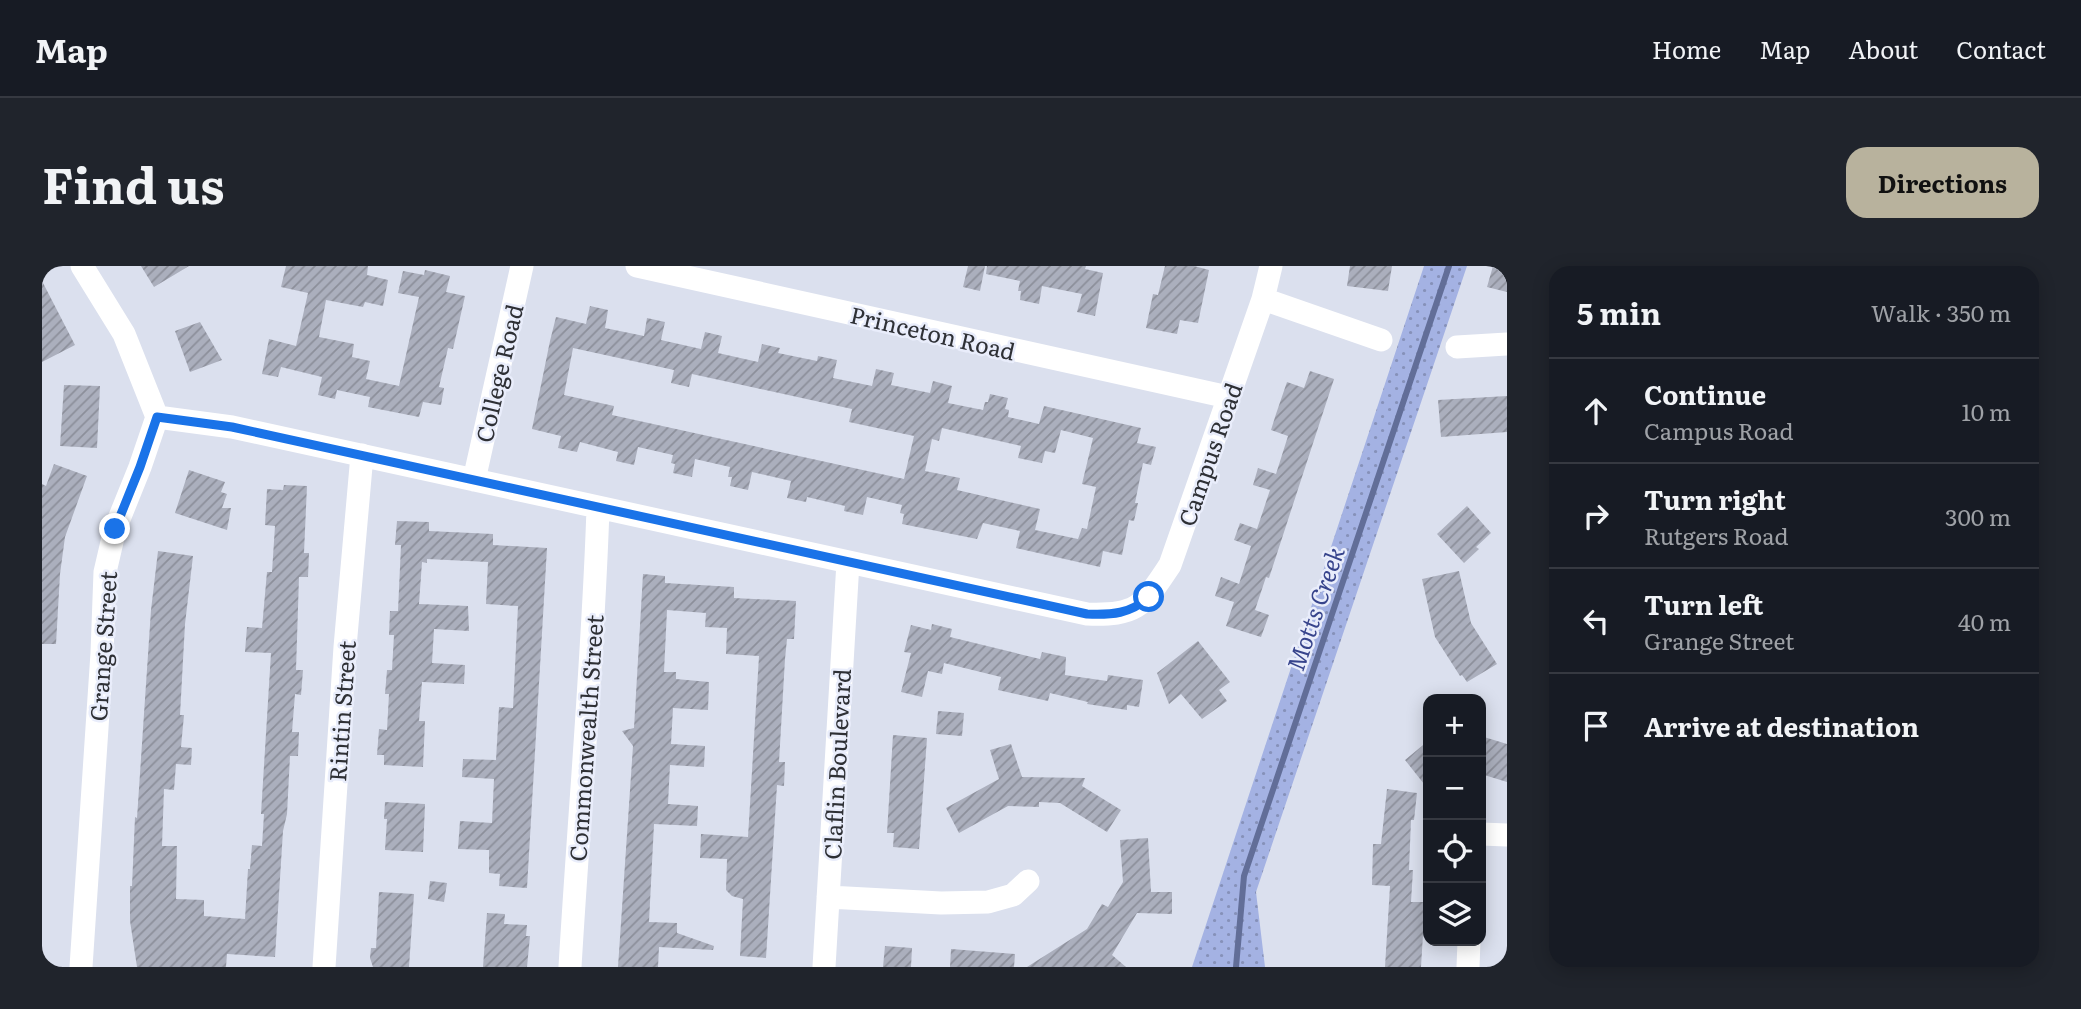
<!DOCTYPE html>
<html lang="en">
<head>
<meta charset="utf-8">
<style>
  body { margin:0; font-family:Literata,serif; background:#20242c; color:#f1f3f6 }
  .controls { position:absolute; right:21px; bottom:21px; display:grid; overflow:hidden; border-radius:14px; box-shadow:0 4px 18px #0003 }
  .controls button { width:63px; height:63px; display:grid; place-items:center; padding:0; border:0; border-bottom:2px solid #363941; background:#171b24; color:#f1f3f6; font:35px sans-serif }
  .stop { position:absolute; width:21px; height:21px; margin:-16px; border:5px solid #1a73e8; border-radius:50%; background:#fff }
  .stop.end { background:#1a73e8; border-color:#fff; box-shadow:0 2px 7px #0008 }
  .list { margin:0; padding:0; list-style:none }
  h2 { display:flex; justify-content:space-between; align-items:center; height:91px; margin:0; padding:0 28px; font-size:30px }
  h2 small { font-size:23px; font-weight:400; color:#9ea1a6 }
  .list li { display:grid; grid-template-columns:46px 1fr auto; gap:21px; align-items:center; box-sizing:border-box; height:105px; padding:0 28px; border-top:2px solid #363941 }
  .list b { display:block; font-size:26px; white-space:nowrap }
  .list p { margin:0; font-size:23px; white-space:nowrap; color:#9ea1a6 }
  .list em { font-size:23px; font-style:normal; color:#9ea1a6 }
  .icon { flex:none; width:38px; height:38px; fill:none; stroke:currentColor; stroke-width:2; stroke-linecap:round; stroke-linejoin:round }
  .map { position:relative; flex:none; width:1465px; height:701px; overflow:hidden; border-radius:21px }
  header { display:flex; align-items:center; gap:42px; box-sizing:border-box; height:98px; padding:0 35px; background:#171b24; border-bottom:2px solid #363941 }
  header strong { font-size:33px }
  nav { display:flex; gap:38px; margin-inline-start:auto; font-size:24px }
  .intro { display:flex; align-items:center; justify-content:space-between; box-sizing:border-box; height:168px; padding:0 42px }
  h1 { margin:0; font-size:49px }
  .button { padding:18px 32px; border-radius:21px; background:#b8b29d; color:#111; font-size:24px; font-weight:700 }
  main { display:flex; gap:42px; padding:0 42px }
  aside { flex:1; background:#171b24; border-radius:21px; box-shadow:0 4px 18px #0003 }
  .map>svg:first-child { display:block }
</style>
</head>
<body>
<header>
<strong>Map</strong>
<nav><a>Home</a><a>Map</a><a>About</a><a>Contact</a></nav>
</header>
<div class="intro"><h1>Find us</h1><a class="button">Directions</a></div>
<main>
<div class="map">
<svg width="1465" height="701" viewBox="0 0 1465 701">
  <defs>
    <pattern id="grass-dots" width="8" height="8" patternUnits="userSpaceOnUse" patternTransform="scale(1.75)"><rect width="8" height="8" fill="#a4b2e3"/><path d="M2 2h.1M6 6h.1" fill="none" stroke="#8691b9" stroke-width="1.8" stroke-linecap="round"/></pattern>
    <pattern id="building-hatch" width="6" height="6" patternUnits="userSpaceOnUse" patternTransform="scale(1.75)"><rect width="6" height="6" fill="#abafbd"/><path d="M-1 1l2-2M0 6l6-6M5 7l2-2" fill="none" stroke="#8c8f9a"/></pattern>
  </defs>
  <rect width="100%" height="100%" fill="#dbe0ee"/>
  <path fill="url(#grass-dots)" d="M1382,0h43l-211,626 9,75h-73z"/>
  <g fill="none" stroke-linecap="round" stroke-linejoin="round">
    <path stroke="#626e98" stroke-width="6" d="M1194,701l8,-91 205,-610"/>
  </g>
  <path fill="url(#building-hatch)" fill-rule="evenodd" d="M99,0h48l-35,21z
    M244,0h82l-1,9 21,5 -5,26 -18,-4 -2,5 -37,-7 -7,37 35,7 -2,13 18,4 -4,18 33,7 20,-89 -21,-4 5,-22 21,4 1,-5 25,6 -4,16 19,4 -12,53 -5,-1 -9,39 5,1 -3,17 -18,-3 -4,15 -51,-10 2,-10 -33,-7 -2,9 -17,-4 4,-18 -41,-10 -3,10 -16,-3 7,-35 27,7 12,-53 -27,-6z
    M926,0h17l-5,25 -17,-4z
    M945,0h99l-1,3 18,4 -8,43 -18,-4 5,-18 -40,-8 -3,18 -19,-4 1,-9h-3l2,-10 -34,-7z
    M1123,0h29l15,4 -11,53 -18,-3 -3,14 -31,-6 7,-34 5,1z
    M1308,0h42l-4,25 -41,-5z
    M1451,0h14v26l-20,-5z
    M0,15l33,64 -33,17z
    M548,40l18,4 -3,18 39,8 3,-18 18,4 -4,18 40,9 4,-17 17,4 -4,17 40,9 4,-18 18,4 -2,5 39,8 1,-5 19,4 -4,18 39,8 4,-17 18,4 -3,12 39,8 3,-12 19,5 -4,17 35,7 2,-8h3l2,-8 18,4 -3,11 4,1 -1,7 31,7 5,-18 97,22 -4,15 19,4 -5,18 -8,-2 -8,40h3l-4,18 -5,-1 -7,35 -19,-4 -3,16 -84,-19 4,-17 -37,-8 -6,16 -75,-15 2,-10 -4,-1 2,-8 -35,-8 -4,18 -19,-4 1,-5 -38,-9 -1,5 -19,-4 4,-17 -39,-9 -4,18 -18,-4 2,-9h-4l2,-10 -35,-8 -3,18 -19,-4 2,-9 -4,-1 2,-8 -35,-8 -4,18 -18,-4 2,-9 -38,-10 -3,10 -19,-4 3,-12 -29,-7 18,-88 6,-24 30,7zM531,82l101,22 -3,13 18,4 3,-13 160,35 -3,13 65,14 -10,43 -292,-64 2,-9 -50,-11zM900,162l79,18 -3,12 24,5 3,-12 10,2 6,-23 32,8 -11,46 14,3 -9,42 -5,-1 -4,11 -43,-9 5,-21 -83,-19 3,-12 -35,-7 7,-32 7,2z
    M158,56l22,38 -32,12 -15,-41z
    M1268,105l24,8 -65,199 -3,-1 -11,33 14,5 -8,22 -35,-11 8,-24 -19,-6 6,-19 18,7 12,-38 -17,-6 6,-17 17,6 13,-39 -17,-5 5,-17 18,6 12,-38 -17,-6 5,-16 11,-32 17,6z
    M22,119l36,1 -3,62 -37,-2z
    M1465,130v36l-66,5 -3,-37z
    M12,198l33,12 -22,61 -5,37 -4,70h-14v-160l4,2z
    M147,204l36,12 -4,10 6,2 -5,14h9l-4,22 -52,-17z
    M242,219l23,1 -3,67h5l-1,24h-9l-3,93h7l-2,25 -6,-1 -3,38h7l-1,24h-8l-3,58 -4,17 -8,126 -48,-3 -1,13h-89l-7,-46v-35h2l3,-69 2,1 14,-208 7,-59 35,5 -8,68 -5,91h4l-3,32 11,1 -1,17 -15,-1 -2,26 -10,-1 -2,57h15l-1,53 28,1v16l41,3 3,-50h2l2,-24 10,1 2,-32h-3l10,-161 -26,-1 2,-25 15,1 5,-56h5l3,-46 -10,-1 2,-36 16,1z
    M1425,240l24,27 -15,14 3,2 -15,14 -27,-29z
    M355,255l32,1v9l64,3v11l54,3 -20,340 -28,-2 1,-12 -11,-1v-23l-31,-1 2,-28 32,2 2,-44 -32,-2 1,-18 33,1 3,-53 14,1 5,-102 -32,-2 2,-42 -61,-3v4l-5,-1 -3,42 49,2 1,25 -35,-2 -2,34 33,2 -1,19 -42,-2 -3,39h6l-2,46 -39,-2v-10h-7l2,-26 8,1 2,-36h-4l2,-24h5l2,-35h-5l1,-24h8l3,-66h-6z
    M1417,305l12,52 26,41 -30,18 -5,-7 -2,1 -25,-39 -13,-58z
    M601,308l22,2v7l69,4v11l62,3 -2,38h-7l-2,20 -6,103h6l-1,24 -7,-1 -11,173 -26,-2 3,-57 -11,-3 -6,-6 1,-31 -27,-1 1,-24 47,3 11,-181 -33,-2 1,-26 -22,-1 1,-14 -39,-3 -3,62h12v7l33,3 -1,28 -35,-2 -2,36 34,2 -1,21 -34,-2 -2,39 30,2 -1,20 -43,-2 -5,98 28,1v10l37,13 -1,4 -54,-3 -1,20h-40l15,-221 -11,-15 12,-3z
    M890,358l20,5 -2,8 90,22 2,-7 24,5 -1,18 42,6 1,-6 35,5 -4,27 -12,-2v5l-40,-6 1,-2 -38,-9 -2,8 -50,-11 3,-13 -57,-14 -2,11 -14,-3 -6,26 -21,-5 10,-39 -7,-1 7,-27 20,5z
    M1156,375l32,41 -11,8 8,11 -25,18 -21,-25 -12,10 -12,-31z
    M896,445l26,2 -2,23 -26,-2z
    M851,469l34,3 -8,111 -26,-2 1,-14h-7z
    M1442,471l23,7v38l-26,-8v-26z
    M1386,475v48l-23,-29z
    M969,478l11,33 63,1 -3,8 39,24 -14,22 -47,-29 -21,-1v5l-31,-1 -49,27 -13,-25 53,-29 -9,-29z
    M1345,523l30,4 -3,27h-3l-2,50h4l-2,32h14l-4,65h-36l5,-81 -18,-1 1,-41h8z
    M343,536l40,2 -2,48 -38,-2 2,-31h-3z
    M1106,572l3,54h21v22l-35,-1 -25,42 14,12h-99l60,-38 15,-25 6,3 15,-25 -3,-42z
    M388,615l17,2 -3,19 -16,-3z
    M337,626l35,2 -5,73h-36l-3,-9 1,-10h5z
    M445,647l18,1 -1,10 23,1 -1,11h4l-3,31h-44z
    M843,680l27,2 -1,19h-28z
    M909,683l64,5 -1,13h-64z"/>
  <g fill="none" stroke-linecap="round" stroke-linejoin="round">
    <path stroke="#fff" stroke-width="23" d="M595,0l591,131
      M1221,33l118,41
      M1415,81l50,-3
      M115,151l75,10 855,187c52,2 56,-9 83,-49l93,-266 8,-33
      M432,214l48,-214
      M1439,568l26,1
      M786,631l113,6 47,-1 25,-7 15,-14
      M39,701l21,-314 3,-81 10,-43 25,-62 17,-50 -33,-83 -42,-68
      M282,701l21,-320 17,-192
      M528,701c9,-153 23,-306 28,-459
      M782,701l24,-405
      M1426,701l1,-26"/>
  </g>
  <g fill="none" stroke-linecap="round" stroke-linejoin="round">
    <path stroke="#1a73e8" stroke-width="9" d="M73,263l25,-62 17,-50 75,10 855,187c25,1 43,0 62,-17"/>
  </g>
  <g text-anchor="middle" dominant-baseline="central" stroke-width="5" stroke-linejoin="round" paint-order="stroke">
    <g font-size="23" fill="#2e3035" stroke="#e9edfb">
      <text transform="translate(891 66) rotate(13)">Princeton Road</text>
      <text transform="translate(456 107) rotate(-77)">College Road</text>
      <text transform="translate(1167 188) rotate(-71)">Campus Road</text>
      <text transform="translate(60 380) rotate(-86)">Grange Street</text>
      <text transform="translate(299 445) rotate(-86)">Rintin Street</text>
      <text transform="translate(543 472) rotate(-86)">Commonwealth Street</text>
      <text transform="translate(794 498) rotate(-87)">Claflin Boulevard</text>
    </g>
    <g font-size="24" font-style="italic" fill="#37448c" stroke="#e9edfb">
      <text transform="translate(1272 342) rotate(-71)">Motts Creek</text>
    </g>
  </g>
</svg>
<div class="controls">
<button>+</button>
<button>−</button>
<button><svg class="icon" aria-label="locate" viewBox="0 0 24 24"><circle cx="12" cy="12" r="6"/><path d="M12 2v4M12 18v4M2 12h4M18 12h4"/></svg></button>
<button><svg class="icon" aria-label="layers" viewBox="0 0 24 24"><path d="M12 4l9 5-9 5-9-5zM3 14l9 5 9-5"/></svg></button>
</div>
<div class="stop" style="left:1107px;top:331px"></div>
<div class="stop end" style="left:73px;top:263px"></div>
</div>
<aside>
<h2>5 min<small>Walk · 350 m</small></h2>
<ul class="list">
<li><svg class="icon" aria-label="ahead" viewBox="0 0 24 24"><path d="M12 20V5M6 11l6-6 6 6"/></svg><div><b>Continue</b><p>Campus Road</p></div><em>10 m</em></li>
<li><svg class="icon" aria-label="right" viewBox="0 0 24 24"><path d="M7 20v-9h11M14 6l5 5-5 5"/></svg><div><b>Turn right</b><p>Rutgers Road</p></div><em>300 m</em></li>
<li><svg class="icon" aria-label="left" viewBox="0 0 24 24"><path d="M17 20v-9H6M10 6l-5 5 5 5"/></svg><div><b>Turn left</b><p>Grange Street</p></div><em>40 m</em></li>
<li><svg class="icon" aria-label="arrive" viewBox="0 0 24 24"><path d="M6 21V4h12l-3 4 3 4H6"/></svg><div><b>Arrive at destination</b></div></li>
</ul>
</aside>
</main>
</body>
</html>
